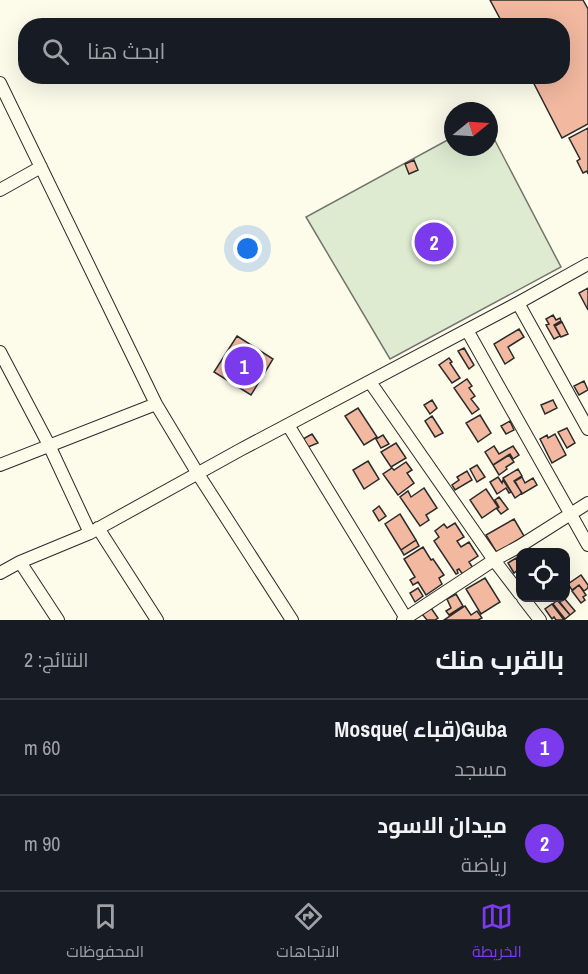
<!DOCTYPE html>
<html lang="ar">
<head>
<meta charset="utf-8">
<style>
  body { margin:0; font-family:"Archivo Narrow",Cairo,sans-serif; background:#20242c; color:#f1f3f6; direction:rtl }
  .controls { position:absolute; right:18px; bottom:18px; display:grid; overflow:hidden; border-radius:12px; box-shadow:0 6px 24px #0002 }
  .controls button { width:54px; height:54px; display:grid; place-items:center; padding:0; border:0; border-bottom:2px solid #363941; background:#171b24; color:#f1f3f6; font:30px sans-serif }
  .compass { position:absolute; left:444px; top:102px; width:54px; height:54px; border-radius:50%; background:#171b24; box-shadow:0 6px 24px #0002; rotate:72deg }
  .you { position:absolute; left:248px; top:249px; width:21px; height:21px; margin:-15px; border:4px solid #fff; border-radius:50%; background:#1a73e8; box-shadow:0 0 0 9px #1a73e833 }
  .badge { display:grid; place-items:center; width:39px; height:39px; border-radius:50%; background:#7c3aed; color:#fff; font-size:20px; font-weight:700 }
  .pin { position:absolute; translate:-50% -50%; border:3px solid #fff; box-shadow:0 2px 6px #0006 }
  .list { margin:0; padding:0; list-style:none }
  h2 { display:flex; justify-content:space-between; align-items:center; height:78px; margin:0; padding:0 24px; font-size:26px }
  h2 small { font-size:20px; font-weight:400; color:#9ea1a6 }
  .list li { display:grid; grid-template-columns:39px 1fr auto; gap:18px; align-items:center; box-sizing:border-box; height:96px; padding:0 24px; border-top:2px solid #363941 }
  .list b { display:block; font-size:22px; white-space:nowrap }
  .list p { margin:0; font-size:20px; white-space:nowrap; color:#9ea1a6 }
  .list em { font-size:20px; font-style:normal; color:#9ea1a6 }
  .icon { flex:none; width:33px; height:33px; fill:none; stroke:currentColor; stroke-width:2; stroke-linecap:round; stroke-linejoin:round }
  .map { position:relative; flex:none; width:588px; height:620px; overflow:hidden; direction:ltr }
  .search { position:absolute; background:#171b24; box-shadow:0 6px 24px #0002; left:18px; right:18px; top:18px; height:66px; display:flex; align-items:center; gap:15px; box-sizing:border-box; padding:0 21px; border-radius:24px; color:#9ea1a6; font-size:22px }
  .sheet { height:270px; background:#171b24 }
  nav { display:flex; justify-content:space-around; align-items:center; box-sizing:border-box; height:84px; border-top:2px solid #363941; background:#171b24; font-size:16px; color:#9ea1a6 }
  nav a { display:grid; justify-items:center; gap:3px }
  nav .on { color:#7c3aed }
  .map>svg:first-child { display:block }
</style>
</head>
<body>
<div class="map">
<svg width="588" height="620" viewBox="0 0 588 620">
  <rect width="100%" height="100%" fill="#fdfbea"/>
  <path fill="#deebd1" stroke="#74746e" stroke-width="1.5" d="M489,129l72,138 -171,92 -84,-142 147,-80v10h36z"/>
  <path fill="#f2b8a0" stroke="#2b2b2b" stroke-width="1.5" d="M490,0h93l5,9v115l-26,14 -32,-62h32v-50h-58z
    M588,128v46l-1,-3 -4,2 -6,-12 3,-2 -11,-21z
    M414,160l4,10 -9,4 -4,-10z
    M588,288v22l-9,-17z
    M553,315l3,5 4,-2 1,3 -7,4 6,11 -6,3 -8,-14 3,-1 -3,-5z
    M562,322l6,12 -7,3 -6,-11z
    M519,329l5,8 -16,10 6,11 -9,6 -11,-20z
    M237,336l36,23 -22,36 -37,-23z
    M464,348l10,17 -5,4 -11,-18z
    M449,358l3,4 -2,1 10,15 -8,5 -13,-18z
    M467,379l5,7 -3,2 6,8 -4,3 8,10 -7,5 -18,-26z
    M584,381l4,9 -9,5 -5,-9z
    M432,400l5,8 -7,6 -6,-9z
    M553,400l4,8 -12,6 -4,-9z
    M358,408l19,29 -13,8 -19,-29z
    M480,415l11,18 -13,9 -12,-19z
    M432,416l11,17 -8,4 -10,-16z
    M510,421l4,9 -8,4 -5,-8z
    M567,428l8,15 -8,5 -9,-16z
    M312,434l6,9 -10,4 -5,-8z
    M555,434l11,21 -14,8 -12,-24 7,-4 1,3z
    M383,435l6,9 -8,4 -5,-9z
    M396,443l10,15 -15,9 -10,-15z
    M494,446l5,8 14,-8 6,9 -6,4 -3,-5 -17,11 -8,-13z
    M509,455l5,7 -8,5 1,2 -8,6 -6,-10z
    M368,461l11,18 -15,10 -11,-19z
    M406,462l6,8 -5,3 7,10 -16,12 -15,-21 9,-6 2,2z
    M477,465l8,12 -8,5 -7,-13z
    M518,469l4,7 -8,5 8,12 -7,5 -12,-20z
    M467,471l5,9 -17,10 -3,-5 7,-5 -2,-3z
    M498,477l4,6 1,-3 8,12 -2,1 -3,-5 -9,6 -7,-12z
    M522,477l3,6 8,-5 4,7 -15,9 -7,-13z
    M424,488l13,20 -11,7 3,5 -9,6 -20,-29 8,-6 3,6z
    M486,489l12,18 -16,11 -12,-18z
    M499,497l9,12 -7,5 -4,-5 2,-2 -4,-7z
    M379,506l7,10 -7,5 -6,-10z
    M400,514l16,26 -15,10 -16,-26z
    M514,519l10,17 -27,17 -11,-18z
    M455,523l9,14 -7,4 4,6 8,-5 9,14 -9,6 4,6 -10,7 -4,-6 -2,1 1,3 -2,1 -22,-33 5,-4 -4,-6 9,-7 3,4z
    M416,540l3,6 -15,9 -3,-5z
    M423,547l8,13 2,-1 11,16 -5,3 3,6 -16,11 -8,-13 -5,3 -3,-5 5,-3 -11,-18z
    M516,558l4,8v2l-6,5 -6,-10z
    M581,575l7,10v3l-4,3 -5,-6 -7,5 -4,-6z
    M485,578l15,24 -19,12 -15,-25z
    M579,585l7,10 -3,2 2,3 -4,3 -9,-12z
    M418,588l5,8 -8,6 -5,-9z
    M456,594l7,12 -14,9 -3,-4 5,-3 -4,-9z
    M561,598h3l11,13 -5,4 -12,-15z
    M557,600l13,15 -5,4 -12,-15z
    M552,604l12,16h-8l-2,-3 -2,2 -7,-10z
    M465,606l6,9 6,-4 5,7 -4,2h-34z
    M431,608l7,10 -3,2h-8l-5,-6z"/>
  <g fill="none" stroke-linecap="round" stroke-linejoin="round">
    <defs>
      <path id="minor" d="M0,83l156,321 42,70 94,146
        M0,190l41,-23
        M518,303l70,126
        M467,330l121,215
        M0,352l49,93 41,88
        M370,382l124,178 26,34
        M288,425l119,195
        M0,465l156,-61
        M98,528l59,92
        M20,562l38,58
        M0,573l20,-11 70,-29 150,-83 278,-147 70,-39
        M523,598l17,22
        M403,620l91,-60 26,-14 68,-43"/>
    </defs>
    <use href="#minor" stroke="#2b2b2b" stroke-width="14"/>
    <use href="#minor" stroke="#fdfbea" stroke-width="12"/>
  </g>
</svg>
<div class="controls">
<button><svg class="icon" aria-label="locate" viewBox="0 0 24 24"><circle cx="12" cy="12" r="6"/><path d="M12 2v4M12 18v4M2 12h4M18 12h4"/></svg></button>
</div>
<svg class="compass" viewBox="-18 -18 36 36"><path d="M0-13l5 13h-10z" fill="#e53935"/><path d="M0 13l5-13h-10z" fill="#9ea1a6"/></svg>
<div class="you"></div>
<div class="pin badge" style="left:244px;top:366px">1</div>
<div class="pin badge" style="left:434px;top:242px">2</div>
<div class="search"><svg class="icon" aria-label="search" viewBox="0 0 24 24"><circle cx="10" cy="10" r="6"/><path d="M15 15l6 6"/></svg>ابحث هنا</div>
</div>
<section class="sheet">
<h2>بالقرب منك<small>النتائج: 2</small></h2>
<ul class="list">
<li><span class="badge">1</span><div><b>Guba(قباء )Mosque</b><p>مسجد</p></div><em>60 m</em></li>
<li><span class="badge">2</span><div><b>ميدان الاسود</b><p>رياضة</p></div><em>90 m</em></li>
</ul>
</section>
<nav>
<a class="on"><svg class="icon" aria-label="map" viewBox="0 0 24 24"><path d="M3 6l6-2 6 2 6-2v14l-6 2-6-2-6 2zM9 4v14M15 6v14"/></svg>الخريطة</a>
<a><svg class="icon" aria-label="directions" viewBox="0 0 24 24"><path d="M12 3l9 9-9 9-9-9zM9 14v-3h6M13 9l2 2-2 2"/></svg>الاتجاهات</a>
<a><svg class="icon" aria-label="saved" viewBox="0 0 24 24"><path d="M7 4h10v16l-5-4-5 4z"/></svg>المحفوظات</a>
</nav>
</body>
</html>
